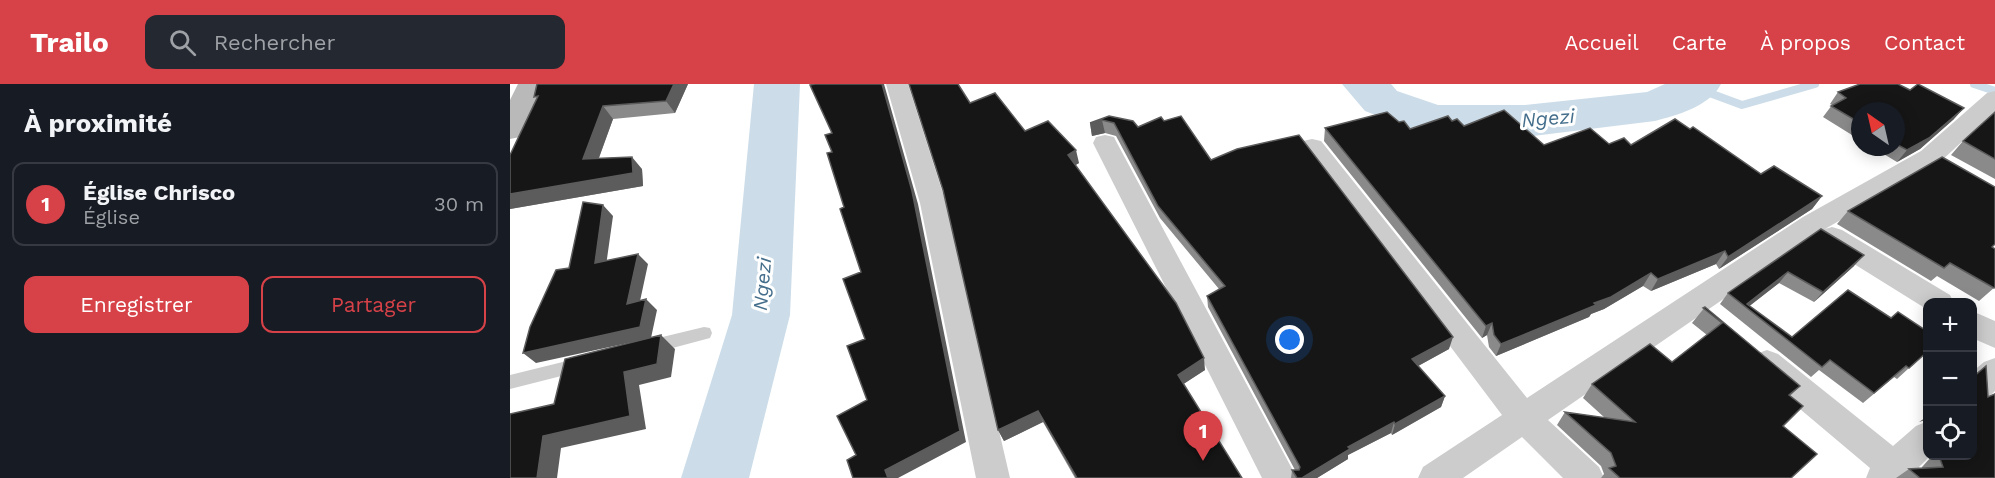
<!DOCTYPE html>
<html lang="fr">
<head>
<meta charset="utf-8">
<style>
  body { margin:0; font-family:"Work Sans",sans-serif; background:#242831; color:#f1f3f6 }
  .controls { position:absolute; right:18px; bottom:18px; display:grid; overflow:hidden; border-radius:12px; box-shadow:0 3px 15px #0003 }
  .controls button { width:54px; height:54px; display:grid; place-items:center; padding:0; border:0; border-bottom:2px solid #363941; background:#171b24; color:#f1f3f6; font:30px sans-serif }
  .compass { position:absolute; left:1341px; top:18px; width:54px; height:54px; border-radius:50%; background:#171b24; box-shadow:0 3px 15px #0003; rotate:326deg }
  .you { position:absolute; left:780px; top:256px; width:21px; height:21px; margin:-15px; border:4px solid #fff; border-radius:50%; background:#1a73e8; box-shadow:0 0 0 9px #1a73e833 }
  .badge { display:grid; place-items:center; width:39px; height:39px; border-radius:50%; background:#d74148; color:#fff; font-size:20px; font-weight:700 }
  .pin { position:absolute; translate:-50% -50px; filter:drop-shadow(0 2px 3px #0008) }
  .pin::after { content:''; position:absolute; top:32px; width:21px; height:18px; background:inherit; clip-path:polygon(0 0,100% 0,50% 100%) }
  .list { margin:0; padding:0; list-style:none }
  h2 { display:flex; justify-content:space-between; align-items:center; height:78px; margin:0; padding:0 24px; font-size:26px }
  h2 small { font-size:20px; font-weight:400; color:#9ea1a6 }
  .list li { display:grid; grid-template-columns:39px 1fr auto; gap:18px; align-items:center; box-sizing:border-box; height:84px; margin:0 12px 12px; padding:0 12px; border:2px solid #363941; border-radius:12px }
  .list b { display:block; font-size:22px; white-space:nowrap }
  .list p { margin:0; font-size:20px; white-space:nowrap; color:#9ea1a6 }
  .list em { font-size:20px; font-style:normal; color:#9ea1a6 }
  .actions { display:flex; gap:12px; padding:18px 24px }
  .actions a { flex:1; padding:14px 0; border:2px solid #d74148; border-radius:12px; text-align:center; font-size:21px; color:#d74148 }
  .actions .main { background:#d74148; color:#fff }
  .icon { flex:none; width:33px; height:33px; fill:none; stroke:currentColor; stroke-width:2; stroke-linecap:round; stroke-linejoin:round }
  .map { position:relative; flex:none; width:1485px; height:394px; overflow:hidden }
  header { display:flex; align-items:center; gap:36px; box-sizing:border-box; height:84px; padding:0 30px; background:#d74148; color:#fff }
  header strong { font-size:28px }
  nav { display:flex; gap:33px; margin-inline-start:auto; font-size:21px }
  .search { width:420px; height:54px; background:#242831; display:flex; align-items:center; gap:15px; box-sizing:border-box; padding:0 21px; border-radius:12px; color:#9ea1a6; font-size:22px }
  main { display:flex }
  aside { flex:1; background:#171b24 }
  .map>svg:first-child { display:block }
</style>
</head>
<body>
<header>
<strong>Trailo</strong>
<div class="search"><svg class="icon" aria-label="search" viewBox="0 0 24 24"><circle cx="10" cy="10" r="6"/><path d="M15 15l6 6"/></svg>Rechercher</div>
<nav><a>Accueil</a><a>Carte</a><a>À propos</a><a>Contact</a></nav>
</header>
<main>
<aside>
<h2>À proximité<small></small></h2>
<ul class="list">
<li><span class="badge">1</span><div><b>Église Chrisco</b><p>Église</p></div><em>30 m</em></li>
</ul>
<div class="actions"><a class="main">Enregistrer</a><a>Partager</a></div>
</aside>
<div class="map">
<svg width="1485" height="394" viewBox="0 0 1485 394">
  <rect width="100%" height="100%" fill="#fff"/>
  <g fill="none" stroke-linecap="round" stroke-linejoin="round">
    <path stroke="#ccdde9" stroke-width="8" d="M1464,0l21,7
      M1186,4l46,17 73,-21"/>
    <path fill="#ccdde9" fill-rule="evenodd" d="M244,0h46l-10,231 -41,163h-68l51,-163z
      M832,0h49l6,7 41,14h87l122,-13 18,-8h56c-11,22 -43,31 -66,37l-130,16h-92l-68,-26z"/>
    <path fill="#ccc" fill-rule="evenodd" d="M194,243l6,1 2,5 -2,5 -60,16 -6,-2 -2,-5 2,-5 6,-2z
      M73,273l6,2 2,5 -2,5 -79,20v-14z"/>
    <path fill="#ccc" fill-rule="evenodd" d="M376,0h22l38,119 64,275h-34l-56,-275z
      M1485,7v20l-56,52 -114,66 7,-2 10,3 108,65 4,8h-26v7l-106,-66 -4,-7 4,-6 -274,189 51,47 5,11h-41l-41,-41 -59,41h-45l5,-11 79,-52 -202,-268 3,-6 9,-2 9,2 206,257 276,-181 118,-66 66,-58z
      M595,51l9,2 3,6 180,335h-35l-169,-335 3,-6z
      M1462,227l23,10v27l-23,-10z
      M1257,266l11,4 115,92 23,-20 12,-5v35h2l-11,11 5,11h-58l4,-10 -114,-96 -4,-9 4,-9z
      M1485,274v33l-12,12 -11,4v-35l12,-10z"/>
    <path fill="#b9b9b9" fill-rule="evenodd" d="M8,0h26l-20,46 -4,7 -10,2v-39z"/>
  </g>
  <path fill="#8a8a8a" d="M178,0l-13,29 -62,6 -14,39 43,11 1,17 -133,23v-54l26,-55z
    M1328,8l116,27 -34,30 -23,13 -25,-15h24v-36h-36v29l-37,-23 9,-12 -2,-1z
    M460,19l55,28 54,32 -4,2 130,205 -22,14 59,94h-167l-32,-56 -39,19 -6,-11z
    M1485,28v67l-44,-24 12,-14z
    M599,32l29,11 73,33 238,189 -31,17 27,30 -4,11 -49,28 -1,-2 -43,22v4l-31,19h-26l1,-8h3l-87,-163 -1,-11 12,-7 -59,-71 -44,-82 -11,-3 -13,3 -2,-13z
    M942,37l12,5 80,19h87l130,29 61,22 -10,13 -93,60 -3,-5 -65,27 -8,-5 -39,23 -13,5 -2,3 -93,39 -7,-9 -2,-12 -5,3 -158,-197 1,-13 74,-6 11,7z
    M1338,127l144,36 3,40 -16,14 -42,-25 -6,5 -94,-57z
    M1311,145l33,37 -40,36 -35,-19 -30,23 43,31 56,-47 61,78 -12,11 -3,-2 -31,26 -44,-33 -8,7 -91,-73 8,-11z
    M1195,223l95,79 -10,10 -7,30 8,52h-190l3,-4 -3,-8 -44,-41 8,-13 40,6 -22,-20 9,-14 80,-22 35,-27 -15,-12z
    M1476,282l2,31 7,-4v85h-99l13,-9 13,-1v-1l10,-11h40v-80z"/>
  <path fill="#5c5c5c" d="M164,0h14l-13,29 -9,-12z
    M372,0h2l34,120 48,238 -68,36h-10l-3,-8z
    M93,22l10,13 -19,52 -11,-12z
    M1454,24l-10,11 -34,30 -23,13 10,-12z
    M592,36l3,13 -13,3 -2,-13z
    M566,66l3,13 -8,5 -3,-13z
    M122,73l10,12 1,17 -133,23v-15z
    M1312,112l-10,13 -93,60 9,-12z
    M93,121l10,11 -8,57 -10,-10z
    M1215,167l-9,13 -65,27 7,-12z
    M128,170l10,10 -11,51 -10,-11z
    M1354,171l-10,11 -40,36 9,-10z
    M1278,188l-9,11 -32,25v-4z
    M1141,189l-8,13 -39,23 -13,5 -2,3 -93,39 5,-12 93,-41z
    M136,215l11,11 -6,28 -115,25 -13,-10z
    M982,239l-5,12 -5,3 4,-12z
    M151,251l14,14 -4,28 -32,8 7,44 -85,19 -4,30h-20l6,-42 81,-64z
    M943,253l-4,12 -40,22 3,-12z
    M694,274l1,12 -26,17 -1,-12z
    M935,312l-4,11 -49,28 3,-11z
    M528,327l5,11 -39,19 -6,-11z
    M1418,332v3l-9,3z
    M884,338l-3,11 -43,22v4l-31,19h-15l46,-31z"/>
  <path fill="#161616" stroke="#5c5c5c" stroke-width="1.5" d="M27,0h137l-8,17 -63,5 -20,53 49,-2 1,16 -123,21v-39l28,-59 -4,1z
    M305,0h67l30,107 48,240 -75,39 3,8h-35l-6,-18 9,-5 -19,-39 30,-16 -20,-54 18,-7 -22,-60 18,-7 -21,-63 4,-2 -17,-54 5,-1 -7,-17 7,-2 -22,-48z
    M399,0h49l12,19 25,-10 30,38 23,-10 28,29 -8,5 108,148 28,55 -26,17 64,103h-165l-39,-67 -40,19 -55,-240z
    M1350,0h38l12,6 8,-6 46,24 -35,30 -22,12 -11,-6v-33h-36v12l-29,-17 15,-8 -8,-6z
    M994,26l40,35 46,-17 19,16 15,-6 7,7 44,-26 15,10 3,-2 68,47 13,-8 48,30 -94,61 -3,-6 -67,28 -7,-6 -40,24 -17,6 2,2 -95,39 -7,-9 -2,-12 -6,3 -161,-198 62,-16 12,10 5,-1 6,8 38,-13 4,5 5,-2 7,7z
    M1485,28v47l-32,-18z
    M599,32l24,5 5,6 23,-10 3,4 17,-5 30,44 26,-11 62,-14 154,202 -41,22 33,37 -50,28 -1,-2 -46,25 2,2 -48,29h-5l-5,-8h7l1,-3 -93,-171 18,-10 -67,-80 -44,-83 -12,-3 -12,3z
    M1432,73l53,30v57l-3,3 3,2v38l-1,1 -44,-25 -6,5 -96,-57z
    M73,118l20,3 -8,58 43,-9 -11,50 19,-5 -6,28 -117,26 7,-26 26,-57 13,-2z
    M1311,145l43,26 -41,37 -35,-20 -41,32 45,33 56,-47 43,28 7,-6 30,20v19l-19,17 -3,-2 -32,27 -44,-33 -8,7 -94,-74z
    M1195,223l95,79 -11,9 14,11 -20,20 34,28 -26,24h-171l-11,-10 7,-2 -5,-13 -46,-41 70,10 -43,-38 58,-40 22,18 50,-39 -19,-15z
    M151,251l-4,29 -33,8 6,44 -87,20 -6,42h-27v-64l44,-10 11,-45z
    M1476,282l2,31 7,-3v84h-75l-11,-9 34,-2 -4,-11h33v-78z"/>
  <g text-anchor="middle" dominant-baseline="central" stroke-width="6" stroke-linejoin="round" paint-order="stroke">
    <g font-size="20" font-style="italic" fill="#446e8b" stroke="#fff">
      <text transform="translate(1038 34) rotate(-5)">Ngezi</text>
      <text transform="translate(252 200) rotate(-85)">Ngezi</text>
    </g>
  </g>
</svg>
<div class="controls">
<button>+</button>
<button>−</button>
<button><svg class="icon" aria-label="locate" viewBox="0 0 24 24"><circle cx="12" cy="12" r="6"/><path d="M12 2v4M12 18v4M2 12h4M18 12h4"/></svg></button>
</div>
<svg class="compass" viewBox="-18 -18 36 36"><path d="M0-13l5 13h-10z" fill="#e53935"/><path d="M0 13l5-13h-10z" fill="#9ea1a6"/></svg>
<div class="you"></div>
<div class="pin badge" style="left:693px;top:377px">1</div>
</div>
</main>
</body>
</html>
